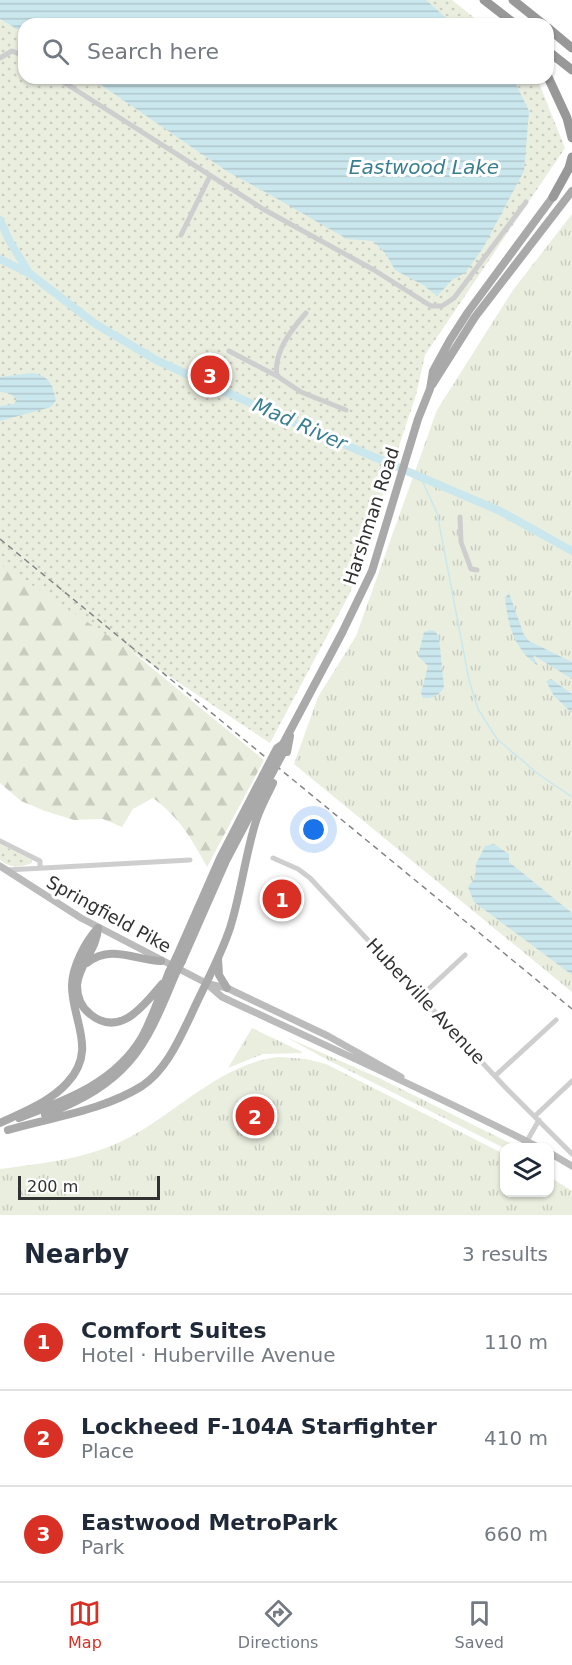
<!DOCTYPE html>
<html lang="en">
<head>
<meta charset="utf-8">
<style>
  body { margin:0; font-family:"DejaVu Sans",sans-serif; background:#f2f2f3; color:#1f2937 }
  .controls { position:absolute; right:18px; bottom:18px; display:grid; overflow:hidden; border-radius:12px; box-shadow:0 2px 4px #0004 }
  .controls button { width:54px; height:54px; display:grid; place-items:center; padding:0; border:0; border-bottom:2px solid #e0e1e3; background:#fff; color:#1f2937; font:30px sans-serif }
  .scale { position:absolute; left:18px; bottom:15px; width:142px; box-sizing:border-box; padding-left:6px; border:3px solid #313131; border-top:0; font-size:16px; line-height:21px; white-space:nowrap; color:#313131; -webkit-text-stroke:4px #fff; paint-order:stroke }
  .you { position:absolute; left:314px; top:830px; width:21px; height:21px; margin:-15px; border:4px solid #fff; border-radius:50%; background:#1a73e8; box-shadow:0 0 0 9px #1a73e833 }
  .badge { display:grid; place-items:center; width:39px; height:39px; border-radius:50%; background:#d93025; color:#fff; font-size:20px; font-weight:700 }
  .pin { position:absolute; translate:-50% -50%; border:3px solid #fff; box-shadow:0 2px 6px #0006 }
  .list { margin:0; padding:0; list-style:none }
  h2 { display:flex; justify-content:space-between; align-items:center; height:78px; margin:0; padding:0 24px; font-size:26px }
  h2 small { font-size:20px; font-weight:400; color:#747a83 }
  .list li { display:grid; grid-template-columns:39px 1fr auto; gap:18px; align-items:center; box-sizing:border-box; height:96px; padding:0 24px; border-top:2px solid #e0e1e3 }
  .list b { display:block; font-size:22px; white-space:nowrap }
  .list p { margin:0; font-size:20px; white-space:nowrap; color:#747a83 }
  .list em { font-size:20px; font-style:normal; color:#747a83 }
  .icon { flex:none; width:33px; height:33px; fill:none; stroke:currentColor; stroke-width:2; stroke-linecap:round; stroke-linejoin:round }
  .map { position:relative; flex:none; width:572px; height:1215px; overflow:hidden }
  .search { position:absolute; background:#fff; box-shadow:0 2px 4px #0004; left:18px; right:18px; top:18px; height:66px; display:flex; align-items:center; gap:15px; box-sizing:border-box; padding:0 21px; border-radius:18px; color:#747a83; font-size:22px }
  .sheet { height:366px; background:#fff }
  nav { display:flex; justify-content:space-around; align-items:center; box-sizing:border-box; height:84px; border-top:2px solid #e0e1e3; background:#fff; font-size:16px; color:#747a83 }
  nav a { display:grid; justify-items:center; gap:3px }
  nav .on { color:#d93025 }
  .map>svg:first-child { display:block }
</style>
</head>
<body>
<div class="map">
<svg width="572" height="1215" viewBox="0 0 572 1215">
  <defs>
    <pattern id="grass-tufts" width="24" height="20" patternUnits="userSpaceOnUse" patternTransform="scale(1.5)"><rect width="24" height="20" fill="#eaeedf"/><path d="M3 7l-1-3M5 7V3M7 7l1-3M15 17l-1-3M17 17v-4M19 17l1-3" fill="none" stroke="#c9cdc0"/></pattern>
    <pattern id="forest-firs" width="22" height="20" patternUnits="userSpaceOnUse" patternTransform="scale(1.5)"><rect width="22" height="20" fill="#eaeedf"/><path d="M5 1l3.5 6h-7zM16 11l3.5 6h-7z" fill="#c9cdc0"/></pattern>
    <pattern id="park-dots" width="8" height="8" patternUnits="userSpaceOnUse" patternTransform="scale(1.5)"><rect width="8" height="8" fill="#eaeedf"/><path d="M2 2h.1M6 6h.1" fill="none" stroke="#c9cdc0" stroke-width="1.8" stroke-linecap="round"/></pattern>
    <pattern id="water-rules" width="6" height="5" patternUnits="userSpaceOnUse" patternTransform="scale(1.5)"><rect width="6" height="5" fill="#cbe7ee"/><path d="M0 2.5h6" fill="none" stroke="#afc7cd"/></pattern>
  </defs>
  <rect width="100%" height="100%" fill="#fff"/>
  <path fill="url(#grass-tufts)" d="M572,214v778l-278,-228 24,-67 38,-61 81,-226 76,-120z
    M252,1028l50,24v1l-39,1 -35,14z
    M286,1037l93,41 139,69 -14,1 -182,-91z
    M279,1057l27,2 20,5 178,90v38h46v-15l22,14v24h-572v-46c44,-6 88,-10 128,-31 50,-26 93,-75 151,-81z"/>
  <path fill="url(#forest-firs)" d="M0,543l264,217 -57,107c-15,-28 -29,-51 -54,-69l-20,11 -11,18 -19,-8 -29,1 -29,-9 -24,-10 -21,-18z"/>
  <path fill="url(#park-dots)" d="M0,0h452l30,24h-458v54h513l28,70 -140,207 -9,40 -66,198 -80,150 -270,-179z
    M0,844l32,16v3c-12,5 -22,5 -32,-3z"/>
  <path fill="url(#water-rules)" d="M0,0h426l27,24h-429v9l-24,-14z
    M91,78h422l16,33 -5,60 -41,77 -18,25 -13,7 -15,16 -14,-11 -28,-15 -9,-16 -13,-13 -26,-2 -80,-46 -39,-21z
    M32,373c17,3 20,10 24,27l-5,7 -51,14v-15l14,-2 3,-5 -8,-6 -9,-1v-15z
    M509,593l15,42 5,6 43,21v17l-39,-24 5,11c-24,-17 -30,-40 -33,-68z
    M431,630l4,1 4,6 5,50c-4,8 -12,12 -21,11l-2,-5 7,-27 -10,-10 6,-24z
    M551,679l21,15v19l-18,-17 -8,-15z
    M494,844l15,10v8l63,51v62l-98,-73 -6,-15 7,-9 1,-14 9,-18z"/>
  <g fill="none" stroke-linecap="round" stroke-linejoin="round">
    <path stroke="#cbe7ee" stroke-width="1.5" d="M421,478l16,35 32,167 9,29 19,30 41,35 34,23"/>
    <path stroke="#cbe7ee" stroke-width="8" d="M0,220l9,20 20,33 65,50 62,37 134,61 210,90 72,40
      M0,259l28,14"/>
    <path stroke="#cecece" stroke-width="5" d="M0,58l12,-7 12,5
      M57,78l206,131 111,61 57,36h11l12,-8 72,-96
      M181,235l29,-59
      M306,313c-15,17 -33,40 -29,63l24,16 45,18
      M229,351l48,25
      M460,517l1,25 10,27 6,1
      M0,841l40,20v7
      M273,858l25,11 12,9 196,210 66,66
      M7,870l183,-10
      M421,996l44,-41
      M495,1076l61,-56
      M535,1116l37,-35
      M527,1141l12,-21"/>
    <path stroke="#bbb" stroke-width="7" d="M0,866l81,52 125,65 16,14c106,50 213,97 318,151
      M209,984l18,4 101,48 73,41
      M550,1153l22,13"/>
    <path stroke="#a9a9a9" stroke-width="8" d="M432,385l43,-68 97,-126
      M283,744l59,-111 30,-62 46,-152 12,-30 3,-18 17,-31 18,-28 87,-118
      M287,752l3,-16
      M98,928c-1,21 -19,36 -21,57 0,11 4,22 13,29 30,25 55,-10 72,-30
      M176,958l44,-100 43,-83
      M218,959l1,16 8,13
      M182,961l44,-100 43,-82
      M87,963c23,-19 48,-3 74,-2
      M45,1115c82,-33 98,-61 130,-140
      M19,1118c47,-18 96,-35 123,-81 11,-20 18,-43 27,-65
      M0,1123c23,-11 50,-21 67,-40 31,-33 5,-62 5,-97 0,-19 13,-44 26,-58
      M8,1130c44,-13 94,-19 134,-44 24,-16 37,-46 49,-71 13,-29 29,-57 39,-87 11,-35 15,-72 26,-107 4,-13 11,-25 17,-38"/>
    <path stroke="#989898" stroke-width="9" d="M484,0l31,24
      M513,0l30,24
      M548,28l24,20
      M548,51l24,19
      M548,77l19,41 5,20
      M553,197l16,-29 3,-11"/>
    <path stroke="#868686" stroke-width="1.5" stroke-dasharray="6 4.5" stroke-linecap="butt" d="M0,539l572,470"/>
    <path stroke="#a9a9a9" stroke-width="8" d="M263,775l14,-27 6,-4
      M269,779l14,-26v-9
      M169,972l7,-14
      M175,975l7,-14"/>
  </g>
  <g text-anchor="middle" dominant-baseline="central" stroke-width="6" stroke-linejoin="round" paint-order="stroke">
    <g font-size="18" fill="#313131" stroke="#fff">
      <text transform="translate(371 516) rotate(-72)">Harshman Road</text>
      <text transform="translate(109 914) rotate(29)">Springfield Pike</text>
      <text transform="translate(426 1001) rotate(47)">Huberville Avenue</text>
    </g>
    <g font-size="20" font-style="italic" fill="#3a7f8f" stroke="#fff">
      <text x="424" y="167">Eastwood Lake</text>
      <text transform="translate(300 424) rotate(24)">Mad River</text>
    </g>
  </g>
</svg>
<div class="controls">
<button><svg class="icon" aria-label="layers" viewBox="0 0 24 24"><path d="M12 4l9 5-9 5-9-5zM3 14l9 5 9-5"/></svg></button>
</div>
<div class="scale">200 m</div>
<div class="you"></div>
<div class="pin badge" style="left:282px;top:899px">1</div>
<div class="pin badge" style="left:255px;top:1116px">2</div>
<div class="pin badge" style="left:210px;top:375px">3</div>
<div class="search"><svg class="icon" aria-label="search" viewBox="0 0 24 24"><circle cx="10" cy="10" r="6"/><path d="M15 15l6 6"/></svg>Search here</div>
</div>
<section class="sheet">
<h2>Nearby<small>3 results</small></h2>
<ul class="list">
<li><span class="badge">1</span><div><b>Comfort Suites</b><p>Hotel · Huberville Avenue</p></div><em>110 m</em></li>
<li><span class="badge">2</span><div><b>Lockheed F-104A Starfighter</b><p>Place</p></div><em>410 m</em></li>
<li><span class="badge">3</span><div><b>Eastwood MetroPark</b><p>Park</p></div><em>660 m</em></li>
</ul>
</section>
<nav>
<a class="on"><svg class="icon" aria-label="map" viewBox="0 0 24 24"><path d="M3 6l6-2 6 2 6-2v14l-6 2-6-2-6 2zM9 4v14M15 6v14"/></svg>Map</a>
<a><svg class="icon" aria-label="directions" viewBox="0 0 24 24"><path d="M12 3l9 9-9 9-9-9zM9 14v-3h6M13 9l2 2-2 2"/></svg>Directions</a>
<a><svg class="icon" aria-label="saved" viewBox="0 0 24 24"><path d="M7 4h10v16l-5-4-5 4z"/></svg>Saved</a>
</nav>
</body>
</html>
